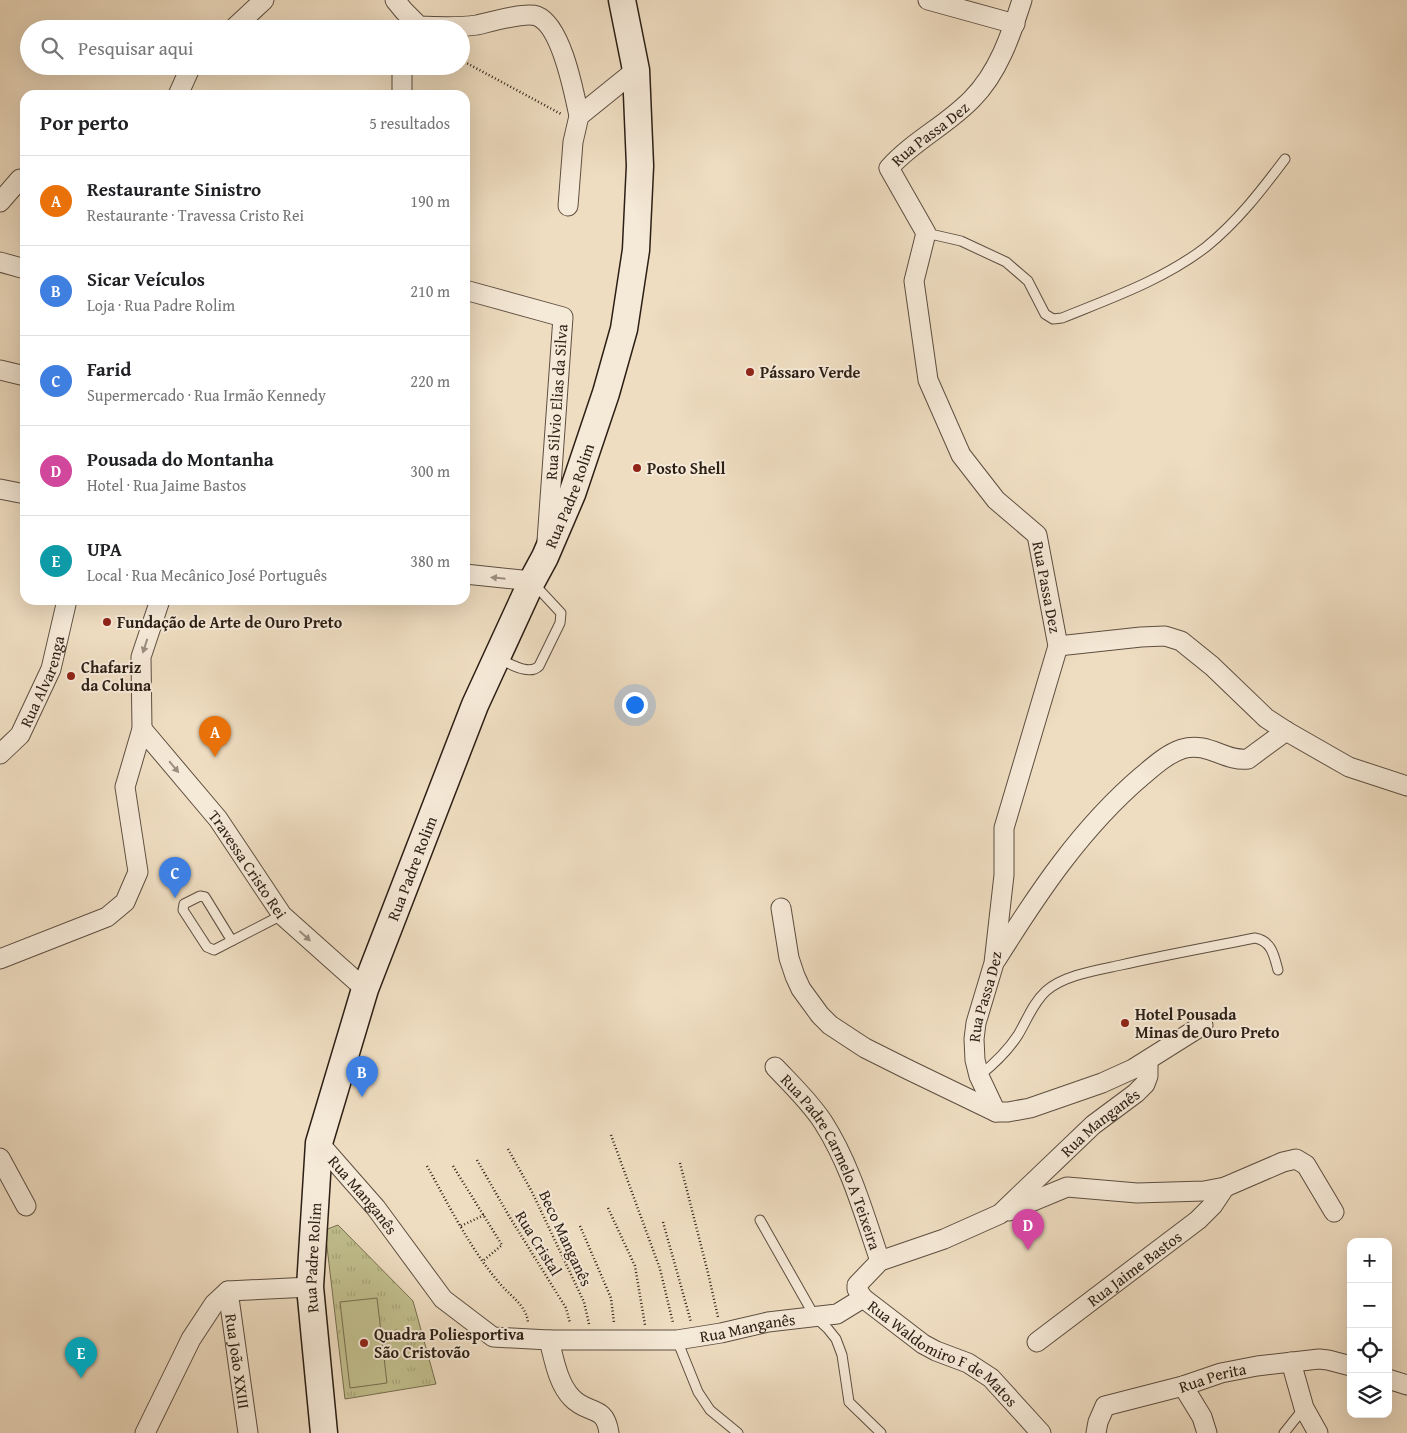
<!DOCTYPE html>
<html lang="pt">
<head>
<meta charset="utf-8">
<style>
  body { margin:0; font-family:"Gentium Book Plus",serif; background:#f6f6f6; color:#202124 }
  .controls { position:absolute; right:15px; bottom:15px; display:grid; overflow:hidden; border-radius:10px; box-shadow:0 5px 20px #0002 }
  .controls button { width:45px; height:45px; display:grid; place-items:center; padding:0; border:0; border-bottom:1px solid #e0e0e0; background:#fff; color:#202124; font:25px sans-serif }
  .you { position:absolute; left:634px; top:704px; width:18px; height:18px; margin:-12px; border:4px solid #fff; border-radius:50%; background:#1a73e8; box-shadow:0 0 0 8px #1a73e833 }
  .badge { display:grid; place-items:center; width:32px; height:32px; border-radius:50%; background:#2563eb; color:#fff; font-size:16px; font-weight:700 }
  .pin { position:absolute; translate:-50% -41px; filter:drop-shadow(0 1px 2px #0008) }
  .pin::after { content:''; position:absolute; top:26px; width:18px; height:15px; background:inherit; clip-path:polygon(0 0,100% 0,50% 100%) }
  .list { margin:0; padding:0; list-style:none }
  h2 { display:flex; justify-content:space-between; align-items:center; height:65px; margin:0; padding:0 20px; font-size:21px }
  h2 small { font-size:16px; font-weight:400; color:#757577 }
  .list li { display:grid; grid-template-columns:32px 1fr auto; gap:15px; align-items:center; box-sizing:border-box; height:90px; padding:0 20px; border-top:1px solid #e0e0e0 }
  .list b { display:block; font-size:19px; white-space:nowrap }
  .list p { margin:0; font-size:16px; white-space:nowrap; color:#757577 }
  .list em { font-size:16px; font-style:normal; color:#757577 }
  .icon { flex:none; width:28px; height:28px; fill:none; stroke:currentColor; stroke-width:2; stroke-linecap:round; stroke-linejoin:round }
  .map { position:relative; flex:none; width:1407px; height:1433px; overflow:hidden }
  .search { position:absolute; background:#fff; box-shadow:0 5px 20px #0002; left:20px; top:20px; width:450px; height:55px; display:flex; align-items:center; gap:12px; box-sizing:border-box; padding:0 18px; border-radius:28px; color:#757577; font-size:19px }
  .panel { position:absolute; background:#fff; box-shadow:0 5px 20px #0002; left:20px; top:90px; width:450px; height:515px; border-radius:15px }
  .map>svg:first-child { display:block }
</style>
</head>
<body>
<div class="map">
<svg width="1407" height="1433" viewBox="0 0 1407 1433">
  <defs>
    <pattern id="park-tufts" width="24" height="20" patternUnits="userSpaceOnUse" patternTransform="scale(1.25)"><rect width="24" height="20" fill="#c1bf8d"/><path d="M3 7l-1-3M5 7V3M7 7l1-3M15 17l-1-3M17 17v-4M19 17l1-3" fill="none" stroke="#a6a479"/></pattern>
  </defs>
  <rect width="100%" height="100%" fill="#efddc1"/>
  <filter id="stains"><feTurbulence type="fractalNoise" baseFrequency=".004" numOctaves="4"/><feColorMatrix values="0 0 0 0 .2 0 0 0 0 .09 0 0 0 0 .02 0 0 0 .5 -.17"/></filter>
  <radialGradient id="worn" r=".72"><stop offset=".6" stop-color="#630" stop-opacity="0"/><stop offset="1" stop-color="#630" stop-opacity=".3"/></radialGradient>
  <path fill="url(#park-tufts)" stroke="#766f51" d="M338,1225l75,76 23,83 -91,15 -20,-169z"/>
  <path fill="#c1bf8d" stroke="#766f51" d="M377,1298l10,85 -37,5 -10,-86z"/>
  <g fill="none" stroke-linecap="round" stroke-linejoin="round">
    <defs>
      <path id="service" d="M926,233l35,8 45,21 22,19 17,33 8,5 9,-1c49,-20 101,-38 144,-71 31,-25 55,-56 79,-88
        M499,659c12,5 30,17 40,7l21,-43 1,-10 -27,-29
        M232,941l-27,-44 -5,-1 -16,8 -1,6 24,37 7,3 68,-35
        M979,1076c15,-12 28,-24 39,-41 9,-15 15,-32 28,-44 18,-16 52,-21 75,-26 44,-10 89,-18 134,-27 17,3 19,18 23,32
        M760,1220l55,97 13,12 8,10 6,16 7,47 32,31
        M677,1340l21,52 12,18 28,23
        M1284,1433l20,-25"/>
      <g id="minor">
        <path d="M395,0l9,11 15,15c19,1 39,2 58,-1 13,-3 48,-13 60,-9 25,10 37,77 42,100"/>
        <path d="M928,0l87,24"/>
        <path d="M233,29l31,-29"/>
        <path d="M178,95l13,-29"/>
        <path d="M402,95v-29"/>
        <path d="M0,202l20,-23"/>
        <path d="M568,206l5,-64 6,-26 57,-46"/>
        <path d="M0,262l25,7"/>
        <path d="M465,290l98,27 -16,224"/>
        <path d="M0,370l25,6"/>
        <path d="M0,489l25,5"/>
        <path d="M465,574l67,7"/>
        <path d="M1058,646l83,-9 24,-1 16,5 31,25 54,52 20,13 63,36 58,19"/>
        <path id="s1" d="M142,729l76,90 64,96 83,74"/>
        <path id="s2" d="M0,754l20,-19 31,-66 16,-69"/>
        <path d="M781,908l8,50 6,18 6,13 19,26 10,10 35,23 44,22 87,42h12l22,-4 72,-25 31,-14 70,-44"/>
        <path d="M0,959l107,-42 18,-15 13,-30 -13,-85 17,-58 -1,-72 19,-57"/>
        <path d="M996,960c42,-67 85,-132 146,-184 12,-10 25,-22 40,-27 26,-8 43,13 66,10l38,-28"/>
        <path id="s3" d="M775,1067c17,18 35,35 48,55 27,42 41,92 57,139"/>
        <path id="s4" d="M996,1112l-17,-36 -4,-16 -1,-21 2,-16 18,-60 10,-88v-47l54,-182 -21,-111 -41,-35 -35,-45 -33,-75 -14,-99 12,-48 -37,-65c24,-27 58,-43 83,-69 26,-26 39,-64 50,-99"/>
        <path id="s5" d="M319,1143l57,65 67,91 50,38 56,3h128l44,-7 47,-11 69,-8 26,-16 -6,-9v-4l23,-24 64,-22 56,-25 93,-89 43,-32 9,-9 3,-8v-16"/>
        <path d="M0,1158l26,48"/>
        <path d="M1009,1211l58,-24 70,6 67,-2 21,-4 58,-25 13,-3 10,6 28,47"/>
        <path id="s6" d="M228,1291l20,142"/>
        <path id="s7" d="M863,1298l60,46 13,7 32,12 23,15 50,55"/>
        <path d="M549,1340c5,19 9,44 23,58 16,17 33,6 37,35"/>
        <path id="s8" d="M1037,1342l161,-122 15,-15 12,-18"/>
        <path d="M1291,1362l13,46 14,25"/>
        <path d="M1388,1379l19,6"/>
        <path d="M1183,1386l19,31 5,16"/>
        <path d="M145,1433l46,-94 23,-35 14,-13 82,-4"/>
        <path id="s9" d="M1096,1433l2,-11 7,-16 78,-20 38,-13 36,-7 62,-7 9,1 23,6"/>
      </g>
      <g id="secondary">
        <path id="s10" d="M324,1433l-14,-146 9,-144 46,-154 110,-284 57,-124 13,-24 27,-63 34,-101 18,-64 12,-79 4,-84 -4,-96 -14,-70"/>
      </g>
    </defs>
    <use href="#service" stroke="#5d4e40" stroke-width="11"/>
    <use href="#minor" stroke="#5d4e40" stroke-width="21"/>
    <use href="#secondary" stroke="#2c1f15" stroke-width="29"/>
    <path stroke="#2c1f15" stroke-width="2.5" stroke-dasharray="1 2.5" stroke-linecap="butt" d="M461,60l100,54
      M611,1135l49,134 13,54
      M508,1149l24,43 52,110 5,22
      M477,1160l32,56 57,92 4,15
      M680,1163l28,110 10,44
      M427,1166c23,41 44,85 75,120 11,12 24,20 26,36
      M453,1166l49,79 -19,16
      M608,1208l27,58 10,59
      M663,1222l28,100
      M461,1226l23,-11
      M580,1226l31,72 3,25"/>
    <use href="#service" stroke="#f5e9d7" stroke-width="9"/>
    <use href="#minor" stroke="#f5e9d7" stroke-width="19"/>
    <use href="#secondary" stroke="#f5e9d7" stroke-width="26"/>
  </g>
  <defs><path id="oneway-solid" d="M-6-.8H1V-3.2L6.5 0L1 3.2V.8H-6Z" transform="scale(1.25)"/></defs>
  <g fill="#9b8e80">
    <use href="#oneway-solid" transform="translate(498 578) rotate(-174)"/>
    <use href="#oneway-solid" transform="translate(145 646) rotate(108)"/>
    <use href="#oneway-solid" transform="translate(174 767) rotate(50)"/>
    <use href="#oneway-solid" transform="translate(305 936) rotate(42)"/>
  </g>
  <g fill="#8f2418" stroke="#f5e9d7" stroke-width="2">
    <circle cx="750" cy="372" r="5"/>
    <circle cx="637" cy="468" r="5"/>
    <circle cx="107" cy="622" r="5"/>
    <circle cx="71" cy="676" r="5"/>
    <circle cx="1125" cy="1023" r="5"/>
    <circle cx="364" cy="1343" r="5"/>
  </g>
  <g text-anchor="middle" dominant-baseline="central" stroke-width="4" stroke-linejoin="round" paint-order="stroke">
    <g font-size="16" fill="#2c1f15" stroke="#f5e9d7">
      <text stroke="none"><textPath href="#s4" startOffset="1065">Rua Passa Dez</textPath></text>
      <text transform="translate(556 402) rotate(-86)">Rua Silvio Elias da Silva</text>
      <text stroke="none"><textPath href="#s10" startOffset="986">Rua Padre Rolim</textPath></text>
      <text transform="translate(1047 587) rotate(79)">Rua Passa Dez</text>
      <text stroke="none"><textPath href="#s2" startOffset="86">Rua Alvarenga</textPath></text>
      <text stroke="none"><textPath href="#s1" startOffset="172">Travessa Cristo Rei</textPath></text>
      <text stroke="none"><textPath href="#s10" startOffset="581">Rua Padre Rolim</textPath></text>
      <text stroke="none"><textPath href="#s4" startOffset="121">Rua Passa Dez</textPath></text>
      <text stroke="none"><textPath href="#s5" startOffset="952">Rua Manganês</textPath></text>
      <text stroke="none"><textPath href="#s3" startOffset="112">Rua Padre Carmelo A Teixeira</textPath></text>
      <text stroke="none"><textPath href="#s5" startOffset="68">Rua Manganês</textPath></text>
      <text transform="translate(566 1238) rotate(65)">Beco Manganês</text>
      <text transform="translate(539 1243) rotate(58)">Rua Cristal</text>
      <text stroke="none"><textPath href="#s10" startOffset="176">Rua Padre Rolim</textPath></text>
      <text stroke="none"><textPath href="#s8" startOffset="122">Rua Jaime Bastos</textPath></text>
      <text stroke="none"><textPath href="#s5" startOffset="518">Rua Manganês</textPath></text>
      <text stroke="none"><textPath href="#s7" startOffset="98">Rua Waldomiro F de Matos</textPath></text>
      <text stroke="none"><textPath href="#s6" startOffset="71">Rua João XXIII</textPath></text>
      <text stroke="none"><textPath href="#s9" startOffset="140">Rua Perita</textPath></text>
    </g>
    <g font-size="16" font-weight="bold" fill="#2c1f15" stroke="#f5e9d7" text-anchor="start">
      <text x="760" y="372">Pássaro Verde</text>
      <text x="647" y="468">Posto Shell</text>
      <text x="117" y="622">Fundação de Arte de Ouro Preto</text>
      <text x="81" y="667">Chafariz<tspan x="81" dy="18">da Coluna</tspan></text>
      <text x="1135" y="1014">Hotel Pousada<tspan x="1135" dy="18">Minas de Ouro Preto</tspan></text>
      <text x="374" y="1334">Quadra Poliesportiva<tspan x="374" dy="18">São Cristovão</tspan></text>
    </g>
  </g>
  <rect width="100%" height="100%" filter="url(#stains)"/>
  <rect width="100%" height="100%" fill="url(#worn)"/>
</svg>
<div class="controls">
<button>+</button>
<button>−</button>
<button><svg class="icon" aria-label="locate" viewBox="0 0 24 24"><circle cx="12" cy="12" r="6"/><path d="M12 2v4M12 18v4M2 12h4M18 12h4"/></svg></button>
<button><svg class="icon" aria-label="layers" viewBox="0 0 24 24"><path d="M12 4l9 5-9 5-9-5zM3 14l9 5 9-5"/></svg></button>
</div>
<div class="you"></div>
<div class="pin badge" style="left:215px;top:757px;background:#e8710a">A</div>
<div class="pin badge" style="left:362px;top:1097px;background:#3f7fe0">B</div>
<div class="pin badge" style="left:175px;top:898px;background:#3f7fe0">C</div>
<div class="pin badge" style="left:1028px;top:1250px;background:#d1479c">D</div>
<div class="pin badge" style="left:81px;top:1378px;background:#0f9aa8">E</div>
<div class="search"><svg class="icon" aria-label="search" viewBox="0 0 24 24"><circle cx="10" cy="10" r="6"/><path d="M15 15l6 6"/></svg>Pesquisar aqui</div>
<section class="panel">
<h2>Por perto<small>5 resultados</small></h2>
<ul class="list">
<li><span class="badge" style="background:#e8710a">A</span><div><b>Restaurante Sinistro</b><p>Restaurante · Travessa Cristo Rei</p></div><em>190 m</em></li>
<li><span class="badge" style="background:#3f7fe0">B</span><div><b>Sicar Veículos</b><p>Loja · Rua Padre Rolim</p></div><em>210 m</em></li>
<li><span class="badge" style="background:#3f7fe0">C</span><div><b>Farid</b><p>Supermercado · Rua Irmão Kennedy</p></div><em>220 m</em></li>
<li><span class="badge" style="background:#d1479c">D</span><div><b>Pousada do Montanha</b><p>Hotel · Rua Jaime Bastos</p></div><em>300 m</em></li>
<li><span class="badge" style="background:#0f9aa8">E</span><div><b>UPA</b><p>Local · Rua Mecânico José Português</p></div><em>380 m</em></li>
</ul>
</section>
</div>
</body>
</html>
